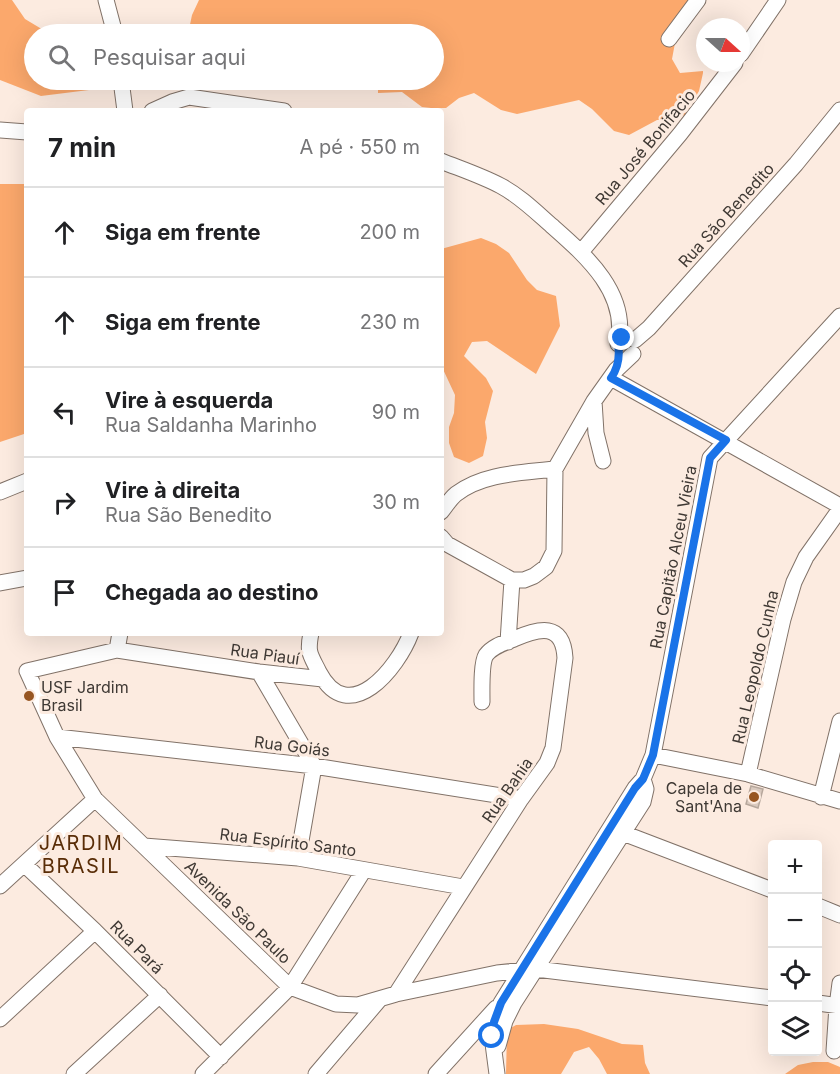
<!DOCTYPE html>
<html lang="pt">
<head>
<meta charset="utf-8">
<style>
  body { margin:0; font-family:Inter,sans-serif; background:#f2f2f2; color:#202124 }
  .controls { position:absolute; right:18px; bottom:18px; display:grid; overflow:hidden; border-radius:6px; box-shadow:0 6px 24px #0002 }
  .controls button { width:54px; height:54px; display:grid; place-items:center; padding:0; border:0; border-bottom:2px solid #e0e0e0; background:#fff; color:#202124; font:30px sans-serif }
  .compass { position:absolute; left:696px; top:18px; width:54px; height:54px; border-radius:50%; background:#fff; box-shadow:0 6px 24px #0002; rotate:111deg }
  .stop { position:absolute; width:18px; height:18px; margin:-14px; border:4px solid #1a73e8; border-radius:50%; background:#fff }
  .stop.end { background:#1a73e8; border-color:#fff; box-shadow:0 2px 6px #0008 }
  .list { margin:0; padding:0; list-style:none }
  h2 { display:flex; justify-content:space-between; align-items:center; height:78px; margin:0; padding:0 24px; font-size:26px }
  h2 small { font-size:20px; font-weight:400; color:#757577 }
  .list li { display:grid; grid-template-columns:39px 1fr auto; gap:18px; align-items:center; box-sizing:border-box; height:90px; padding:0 24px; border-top:2px solid #e0e0e0 }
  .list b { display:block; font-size:22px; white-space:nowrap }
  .list p { margin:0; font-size:20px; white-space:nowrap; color:#757577 }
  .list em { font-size:20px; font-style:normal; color:#757577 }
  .icon { flex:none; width:33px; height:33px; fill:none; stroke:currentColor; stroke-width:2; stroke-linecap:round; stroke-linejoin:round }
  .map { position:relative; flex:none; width:840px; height:1074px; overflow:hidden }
  .search { position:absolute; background:#fff; box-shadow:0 6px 24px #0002; left:24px; top:24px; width:420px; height:66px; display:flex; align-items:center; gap:15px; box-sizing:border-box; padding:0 21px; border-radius:33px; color:#757577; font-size:22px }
  .panel { position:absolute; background:#fff; box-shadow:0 6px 24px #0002; left:24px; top:108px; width:420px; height:528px; border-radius:6px }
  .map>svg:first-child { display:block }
</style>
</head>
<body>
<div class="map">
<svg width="840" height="1074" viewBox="0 0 840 1074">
  <rect width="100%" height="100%" fill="#fcebe0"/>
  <path fill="#fba86c" d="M0,0h12l13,19 25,15h-16v46h63l-8,10 -48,6 -41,-16z
    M199,0h499l-23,43 -3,16 8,14 23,-2v2l-4,18 -14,24 -13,5h-15l-28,15 -15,-4 -22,-22 -13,-9 -62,14 -16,-4 -27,-17 -15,5 -13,10h-15l-9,-1 -20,-15 -24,1v-13h56v-46h-150l-23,-7 -16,2 -10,5h-47l4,-19z
    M0,184h27v249l-27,9z
    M481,238l15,6 13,9 18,27 10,10 19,6 4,30 -24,48 -49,-33 -15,1 -8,14 22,22 7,13 -8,31 2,16 -4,18 -14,7 -15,-6 -5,-14v-16l5,-14 1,-18 -14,-30v-116z
    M544,1024l34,5 44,15 21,1 2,18 5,11h-43l-8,-15 -10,-12 -15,5 -13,22h-55l1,-44 9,-5z
    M813,1062h15l12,5v7h-55l13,-9z"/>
  <path fill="#dacabf" stroke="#b6a79c" stroke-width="1.5" d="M751,786l12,3 -5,19 -12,-4z"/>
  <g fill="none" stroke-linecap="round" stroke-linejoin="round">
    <defs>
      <path id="minor" d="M106,0l9,34
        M669,39l29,-39
        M741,54l37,-54
        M121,80l4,31
        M152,111l20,-9 17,-5 95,14
        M0,130l27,2
        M441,161c20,8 41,15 60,25 19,10 35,26 51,40 34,30 77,67 66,118
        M581,252l99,-118 55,-71
        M635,340l14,-12 147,-164 44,-54
        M611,378l229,128
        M594,401l2,32 7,28
        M0,492l27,-11
        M441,512c5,-6 9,-13 15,-18 27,-21 66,-21 99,-25
        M441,537l6,7 65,36h12l10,-4 12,-9 8,-16 1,-82 39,-68 22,-31 17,-16
        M0,583l27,-5
        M311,633c-4,20 -1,21 8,39 30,57 79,-4 92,-39
        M508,642l4,-62
        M117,650l3,-17
        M259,672l55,94 -16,92
        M323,679l-64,-7 -142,-22 -90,21 30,66 38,62 195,188 46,17 22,1 38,-11 101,-21 39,-4 236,29
        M57,737l257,29 207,33
        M653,755l95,19 92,27
        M748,774l35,-155 11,-37 12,-25 34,-48
        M821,797l19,-76
        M615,830l157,60
        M144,846l154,12 165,29
        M25,865l70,66 126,126
        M0,886l95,-87
        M818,906l22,9
        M396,994l125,-195 26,-36 6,-15 12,-90c-2,-36 -26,-30 -51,-19 -10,4 -21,7 -28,16 -5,8 -4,36 -4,47
        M818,1003l22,3
        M0,1019l95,-88
        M498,1046l7,-25 9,-18 129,-201 3,-13 -3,-10
        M834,1051l3,-45 3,-23
        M74,1074l86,-79
        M203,1074l87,-87 74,-117
        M316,1074l64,-75
        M436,1074l60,-66
        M497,1074l-5,-38 2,-15 7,-18 134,-215 8,-9 10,-24 57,-297 130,-142"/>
    </defs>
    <use href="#minor" stroke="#817268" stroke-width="17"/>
    <use href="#minor" stroke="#fff" stroke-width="15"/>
  </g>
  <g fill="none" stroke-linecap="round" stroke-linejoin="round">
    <path stroke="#1a73e8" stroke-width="8" d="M492,1036l2,-14 7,-19 134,-215 8,-9 10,-24 57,-297 16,-18 -115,-62c7,-10 9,-22 7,-34l4,-6"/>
  </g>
  <g fill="#975622" stroke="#fcebe0" stroke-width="2">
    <circle cx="29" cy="696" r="6"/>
    <circle cx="754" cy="797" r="6"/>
  </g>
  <g text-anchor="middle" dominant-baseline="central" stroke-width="6" stroke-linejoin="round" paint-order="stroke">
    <g font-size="16" fill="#3f3934" stroke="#fcebe0">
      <text transform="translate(645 147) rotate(-50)">Rua José Bonifacio</text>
      <text transform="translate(726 215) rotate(-48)">Rua São Benedito</text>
      <text transform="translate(673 557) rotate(-79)">Rua Capitão Alceu Vieira</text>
      <text transform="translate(265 654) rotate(8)">Rua Piauí</text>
      <text transform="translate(755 667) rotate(-77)">Rua Leopoldo Cunha</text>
      <text transform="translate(292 746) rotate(7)">Rua Goiás</text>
      <text transform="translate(507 790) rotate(-55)">Rua Bahia</text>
      <text transform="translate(288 842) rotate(7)">Rua Espírito Santo</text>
      <text transform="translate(238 912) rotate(44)">Avenida São Paulo</text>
      <text transform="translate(137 947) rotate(45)">Rua Pará</text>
    </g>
    <g font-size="16" fill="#3f3934" stroke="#fcebe0" text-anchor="start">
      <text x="41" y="687">USF Jardim<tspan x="41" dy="18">Brasil</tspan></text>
      <text x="742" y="788" text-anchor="end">Capela de<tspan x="742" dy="18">Sant'Ana</tspan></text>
    </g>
    <g font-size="20" letter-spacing="1.5" fill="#592d07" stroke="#fcebe0">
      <text x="81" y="843">JARDIM<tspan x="81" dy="23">BRASIL</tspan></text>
    </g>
  </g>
</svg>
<div class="controls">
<button>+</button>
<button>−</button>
<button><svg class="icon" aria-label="locate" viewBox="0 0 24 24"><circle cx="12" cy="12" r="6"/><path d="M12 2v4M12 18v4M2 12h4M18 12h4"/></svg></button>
<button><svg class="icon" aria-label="layers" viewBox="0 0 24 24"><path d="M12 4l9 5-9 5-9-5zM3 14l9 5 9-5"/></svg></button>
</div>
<svg class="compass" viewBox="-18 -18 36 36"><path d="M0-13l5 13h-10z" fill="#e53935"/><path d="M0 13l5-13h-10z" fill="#757577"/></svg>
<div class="stop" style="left:492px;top:1036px"></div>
<div class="stop end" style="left:622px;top:338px"></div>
<div class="search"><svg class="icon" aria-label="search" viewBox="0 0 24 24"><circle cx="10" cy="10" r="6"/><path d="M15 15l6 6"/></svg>Pesquisar aqui</div>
<section class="panel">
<h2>7 min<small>A pé · 550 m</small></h2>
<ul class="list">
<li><svg class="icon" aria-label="ahead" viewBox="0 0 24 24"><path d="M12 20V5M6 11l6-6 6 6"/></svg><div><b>Siga em frente</b></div><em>200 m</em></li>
<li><svg class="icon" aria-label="ahead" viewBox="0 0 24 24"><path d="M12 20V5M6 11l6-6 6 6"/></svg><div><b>Siga em frente</b></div><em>230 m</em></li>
<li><svg class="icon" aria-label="left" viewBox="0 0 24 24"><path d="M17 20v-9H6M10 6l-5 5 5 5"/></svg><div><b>Vire à esquerda</b><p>Rua Saldanha Marinho</p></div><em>90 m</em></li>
<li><svg class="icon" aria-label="right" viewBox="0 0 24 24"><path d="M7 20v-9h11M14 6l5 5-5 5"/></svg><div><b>Vire à direita</b><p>Rua São Benedito</p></div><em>30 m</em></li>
<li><svg class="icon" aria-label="arrive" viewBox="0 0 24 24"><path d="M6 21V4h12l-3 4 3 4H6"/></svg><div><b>Chegada ao destino</b></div></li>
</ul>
</section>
</div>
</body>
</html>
